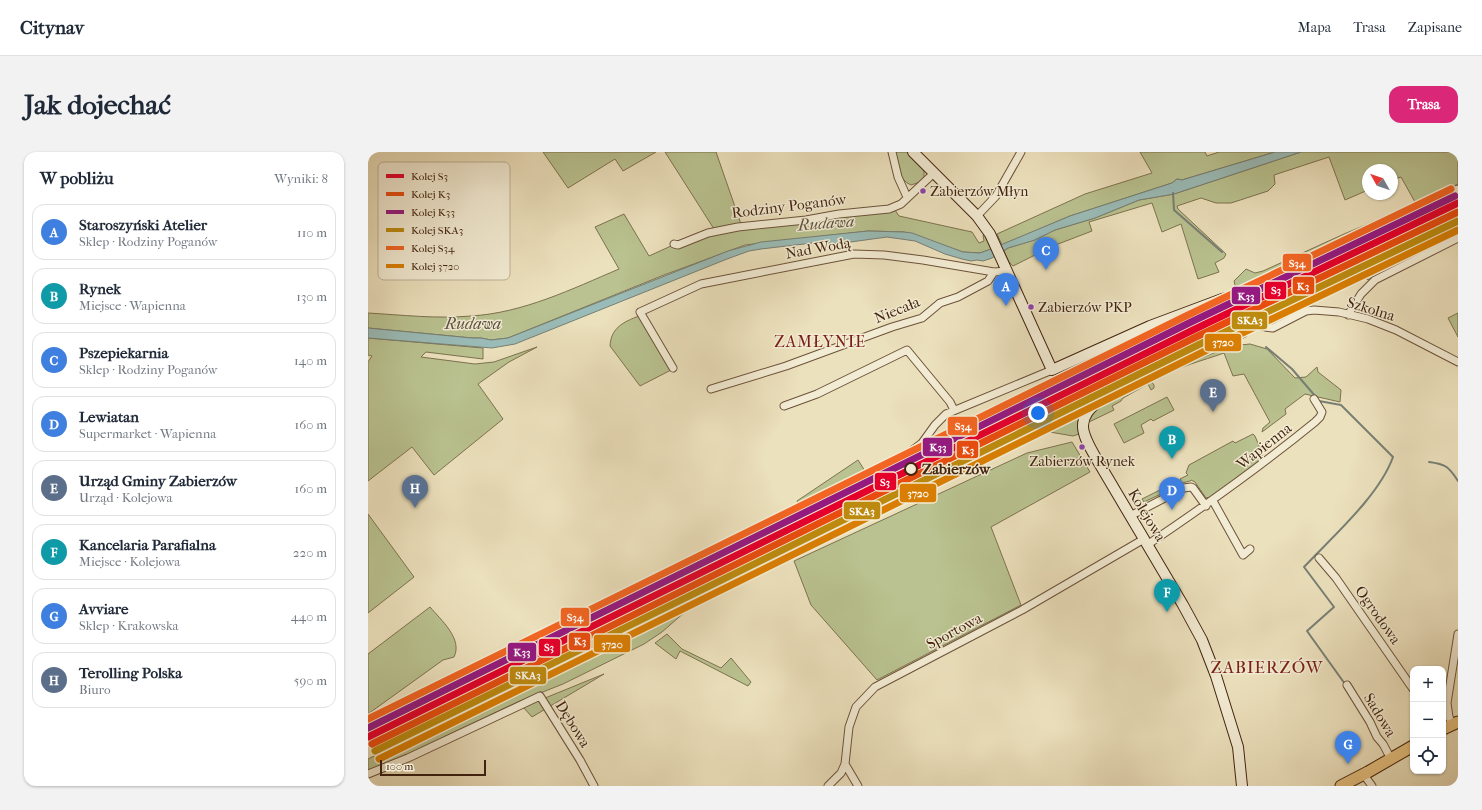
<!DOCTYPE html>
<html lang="pl">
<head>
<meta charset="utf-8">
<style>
  body { margin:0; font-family:"IM FELL French Canon",serif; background:#f2f2f3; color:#1f2937 }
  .controls { position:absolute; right:12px; bottom:12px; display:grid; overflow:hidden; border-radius:8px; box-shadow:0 1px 3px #0004 }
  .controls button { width:36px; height:36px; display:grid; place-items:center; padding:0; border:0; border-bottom:1px solid #e0e1e3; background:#fff; color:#1f2937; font:20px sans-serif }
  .compass { position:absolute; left:994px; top:12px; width:36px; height:36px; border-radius:50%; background:#fff; box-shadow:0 1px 3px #0004; rotate:310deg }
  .scale { position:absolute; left:12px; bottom:10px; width:106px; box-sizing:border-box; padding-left:4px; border:2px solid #42230e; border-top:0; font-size:11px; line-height:14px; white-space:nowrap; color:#42230e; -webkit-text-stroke:3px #f3ecd4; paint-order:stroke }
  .you { position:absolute; left:670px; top:261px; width:14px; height:14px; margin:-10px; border:3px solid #fff; border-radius:50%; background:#1a73e8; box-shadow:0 0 0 6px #1a73e833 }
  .badge { display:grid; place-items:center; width:26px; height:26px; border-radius:50%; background:#db2777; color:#fff; font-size:13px; font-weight:700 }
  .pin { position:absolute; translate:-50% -33px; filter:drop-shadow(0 1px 2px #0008) }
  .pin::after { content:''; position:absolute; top:21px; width:14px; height:12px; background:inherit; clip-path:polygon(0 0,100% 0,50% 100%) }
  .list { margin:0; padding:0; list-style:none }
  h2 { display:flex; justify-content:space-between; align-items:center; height:52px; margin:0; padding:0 16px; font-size:17px }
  h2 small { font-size:13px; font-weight:400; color:#747a83 }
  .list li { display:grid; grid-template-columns:26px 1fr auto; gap:12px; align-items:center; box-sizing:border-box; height:56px; margin:0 8px 8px; padding:0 8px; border:1px solid #e0e1e3; border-radius:12px }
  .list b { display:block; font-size:15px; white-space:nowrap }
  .list p { margin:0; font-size:13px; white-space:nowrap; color:#747a83 }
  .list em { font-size:13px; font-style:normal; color:#747a83 }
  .icon { flex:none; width:22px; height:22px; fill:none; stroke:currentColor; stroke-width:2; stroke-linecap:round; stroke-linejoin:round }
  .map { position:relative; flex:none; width:1090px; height:634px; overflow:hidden; border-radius:12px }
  header { display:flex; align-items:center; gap:24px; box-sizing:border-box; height:56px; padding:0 20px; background:#fff; border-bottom:1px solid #e0e1e3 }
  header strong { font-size:19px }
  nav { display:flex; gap:22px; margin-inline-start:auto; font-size:14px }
  .intro { display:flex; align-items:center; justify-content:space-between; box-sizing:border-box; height:96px; padding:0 24px }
  h1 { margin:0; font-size:28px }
  .button { padding:10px 18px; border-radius:12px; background:#db2777; color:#fff; font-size:14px; font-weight:700 }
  main { display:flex; gap:24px; padding:0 24px }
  aside { flex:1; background:#fff; border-radius:12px; box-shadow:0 1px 3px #0004 }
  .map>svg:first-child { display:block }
</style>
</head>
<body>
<header>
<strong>Citynav</strong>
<nav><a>Mapa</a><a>Trasa</a><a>Zapisane</a></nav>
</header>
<div class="intro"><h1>Jak dojechać</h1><a class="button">Trasa</a></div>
<main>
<aside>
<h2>W pobliżu<small>Wyniki: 8</small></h2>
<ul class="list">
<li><span class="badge" style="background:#3f7fe0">A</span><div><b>Staroszyński Atelier</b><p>Sklep · Rodziny Poganów</p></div><em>110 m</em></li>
<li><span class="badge" style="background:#0f9aa8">B</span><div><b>Rynek</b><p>Miejsce · Wapienna</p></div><em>130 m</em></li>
<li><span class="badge" style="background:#3f7fe0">C</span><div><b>Pszepiekarnia</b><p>Sklep · Rodziny Poganów</p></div><em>140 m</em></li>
<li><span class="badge" style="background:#3f7fe0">D</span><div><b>Lewiatan</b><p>Supermarket · Wapienna</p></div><em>160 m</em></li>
<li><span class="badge" style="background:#5c6f8a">E</span><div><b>Urząd Gminy Zabierzów</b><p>Urząd · Kolejowa</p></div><em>160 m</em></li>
<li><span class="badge" style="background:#0f9aa8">F</span><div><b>Kancelaria Parafialna</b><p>Miejsce · Kolejowa</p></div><em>220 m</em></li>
<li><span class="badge" style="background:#3f7fe0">G</span><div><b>Avviare</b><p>Sklep · Krakowska</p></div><em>440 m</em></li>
<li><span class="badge" style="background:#5c6f8a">H</span><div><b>Terolling Polska</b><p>Biuro</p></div><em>590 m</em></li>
</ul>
</aside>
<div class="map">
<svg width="1090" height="634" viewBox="0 0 1090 634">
  <rect width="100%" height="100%" fill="#ece1bd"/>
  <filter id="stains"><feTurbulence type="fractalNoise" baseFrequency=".005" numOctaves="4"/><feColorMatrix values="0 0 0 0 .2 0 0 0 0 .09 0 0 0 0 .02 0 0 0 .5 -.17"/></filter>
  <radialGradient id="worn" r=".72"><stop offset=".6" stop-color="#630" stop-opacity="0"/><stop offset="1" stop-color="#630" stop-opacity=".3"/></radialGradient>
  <path fill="#b9c290" stroke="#7e724f" d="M175,0h113l-33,19 -8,-12 -47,29z
    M297,0h51l25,72 -27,5z
    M527,0h13l16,17v9l-4,4 -9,3c-13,-5 -13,-21 -16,-33z
    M772,0h65l2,4 12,-4h56l-93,28 -5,-1 -5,4 -102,33 -68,29 -5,-11 88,-40 67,-21z
    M933,0h157v32l-204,98 -4,4 -9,5 -5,-2 -2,-8 12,-12 9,4 8,-2 81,-37 24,-10 47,-22 -14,-25 -9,3v-10h-24v20l-23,10 -16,-43 -55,18 1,9 -7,7 -37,12h-15l-15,-5 -24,8 1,3 48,45 -2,4 -9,5 4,9 -21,7 -17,-55 -19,8 -10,-29 -63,19 3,9 -39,15 -40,20 -4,-4 -5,-11 4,-3 26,-8 21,-10 40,-12 44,-18 35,-6z
    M527,58l4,6 73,16 7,11 5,-2 -1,-6h2l6,14 -11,4 -17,-1 -59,-20 -36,-1 -123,14 -81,30 -156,63 -17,2 -10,-2h-9l-104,-10v-15c34,2 69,6 103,3 52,-3 101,-27 148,-47l-24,-42 29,-13 25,42 22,-10 3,2 38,-14 122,-18z
    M1090,65v17l-77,38 -13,8 -15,-13z
    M858,152l10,1 -89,42 -5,-11 8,-7 2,3 35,-13 2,-4z
    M1090,161v24l-10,-19z
    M271,164l32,54 -31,16 -30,-40c1,-18 13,-24 29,-30z
    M0,186l115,10v11l-57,-7 -5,5 54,7 19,-2 43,-15 -28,15 -31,22 25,35 -69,56 -22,-28 -44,34v-119l4,-6 -4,-1z
    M882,192l17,5 28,29 11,-1 11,-10 1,5 23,18 -1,12 -35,-8 -20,15 1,5 -24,18 1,-4 7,-6 -26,-48 -11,2 -9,-23c-22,8 -45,13 -64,25l1,-4 70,-28z
    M782,228l4,5v3l-3,2 -3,-6 -25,14 -2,3 -9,5 2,4 -27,13c9,-20 44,-33 63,-43z
    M799,245l7,13 -21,11 -2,-2 -10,6 3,8 -20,10 -10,-19z
    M718,251l1,2c-8,9 -11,17 -8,29l-6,2 -35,-6z
    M885,282l2,2 7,17v6l-51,38 -5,1 -11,-16 -4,-2 -1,1 -8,2 -2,-4 8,-4 -2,-2 3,-8 44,-24 2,2z
    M704,290l18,30 -99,55 30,78 -144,75 -66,-75 -17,-44 233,-108z
    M490,308l7,11 -66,34 -2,-4z
    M810,329l2,4 -36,17 -2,-3z
    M0,362l46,63 -46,36z
    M349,441l-31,18 -24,21 -18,12 -81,40 -43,17 -89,44 -63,28v-14l173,-84z
    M62,455c11,13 33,32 24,50l-11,3 -75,54v-60z
    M299,482l15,15 39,19 10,-10 20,24 -3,4 -68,-35 -4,8 -21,-16z
    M236,522l-72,43 -9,-10z"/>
  <path fill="#9abcb8" stroke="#777f74" d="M907,0h26l-127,42 -35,6 -44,18 -40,12 -20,10 -27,8 -16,10 -9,3 -6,-1 -6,1 -9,-2 -17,-5 -30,-13 -28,-4 -51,7 -15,-2 -60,7 -12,2 -22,8 -212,85 -23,4 -124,-10v-10l104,10h9l10,2 17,-2 220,-87 33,-9 107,-11 36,1 8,1 51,19 17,1 11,-4 79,-33 102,-33 5,-4 5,1z"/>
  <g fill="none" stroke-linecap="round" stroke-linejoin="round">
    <path stroke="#777f74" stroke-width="2" d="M805,41l1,17 48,42
      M898,195l26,22 24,28
      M951,249l22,4 52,52c-14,39 -60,79 -89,110l30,40 -27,24 38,53
      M1061,310c17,2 20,5 29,19"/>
    <defs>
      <path id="street" d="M524,0l6,25 9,20
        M609,64l19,-20 25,-44
        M306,92l4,1 30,-12 30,-6 68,-7 33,-6 50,-5 12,-5 33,-31
        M874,149l16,-18 200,-94
        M980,163l13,-21 14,-14 83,-42
        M881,171l16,4 8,1 33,-17 8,-1 25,2 29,7 28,11 62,32
        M305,216l-33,-56 61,-28 153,-30 30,1 39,5 71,12 13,-1
        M343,237l75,-23 106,-39 30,-9 18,-15 18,-6 30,-16 6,-9
        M416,254l33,-12 90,-44 43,52 4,8
        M845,349l30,54 7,-6
        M762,364l54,-28 7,-1 2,1 13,18
        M779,393c58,-39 114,-79 168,-123l5,-5 2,-5 -8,-13
        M951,406l17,20 77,111
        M979,533l23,37 7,15 6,7 8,15
        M0,569l154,-78 188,-88 81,-43 119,-60 12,-9 13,-18 11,-11 106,-44
        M1084,572l-3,-7 -2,-14 11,-69
        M477,612l13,22
        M0,622l40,-16 132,-62 40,64 14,26
        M996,623l8,11
        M460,634l13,-13 4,-9 4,-37 7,-20 19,-20 147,-77 122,-71"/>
      <path id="secondary" d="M545,0l64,64 13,18 62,136 98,-44 72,-27c23,-7 38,17 21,33l-71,31 -72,37c-26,19 -18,34 -4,58l87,147 19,35 14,36 22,71 4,39"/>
      <path id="primary" d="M1075,577l15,-7
        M973,634l27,-14 45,-26"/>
    </defs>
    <use href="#street" stroke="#6c523a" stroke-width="9"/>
    <use href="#secondary" stroke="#42230e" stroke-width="12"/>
    <use href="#primary" stroke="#42230e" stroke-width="13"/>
    <use href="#street" stroke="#f3ecd4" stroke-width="7"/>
    <use href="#secondary" stroke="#f3ecd4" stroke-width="10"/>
    <use href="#primary" stroke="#e6c07e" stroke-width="11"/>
    <defs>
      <path id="rail-1" d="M0,585l825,-407 265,-127"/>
      <path id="rail-2" d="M4,592l824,-407 262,-125"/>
      <path id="rail-3" d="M0,576l821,-405 266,-127"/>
      <path id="rail-4" d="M7,599l825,-407 258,-123"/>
      <path id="rail-5" d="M0,567l818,-403 265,-127"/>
      <path id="rail-6" d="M11,607l824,-407 255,-122"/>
    </defs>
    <use href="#rail-1" stroke="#f3ecd4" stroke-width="10"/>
    <use href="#rail-2" stroke="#f3ecd4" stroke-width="10"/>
    <use href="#rail-3" stroke="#f3ecd4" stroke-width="10"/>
    <use href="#rail-4" stroke="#f3ecd4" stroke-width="10"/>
    <use href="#rail-5" stroke="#f3ecd4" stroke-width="10"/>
    <use href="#rail-6" stroke="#f3ecd4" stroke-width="10"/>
    <use href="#rail-1" stroke="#e4002b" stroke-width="7"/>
    <use href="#rail-2" stroke="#e84d0f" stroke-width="7"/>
    <use href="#rail-3" stroke="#951a80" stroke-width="7"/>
    <use href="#rail-4" stroke="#bc8a0f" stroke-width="7"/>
    <use href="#rail-5" stroke="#f26522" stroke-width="7"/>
    <use href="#rail-6" stroke="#d97e03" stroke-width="7"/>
  </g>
  <g fill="#8e44ad" stroke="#f3ecd4" stroke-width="1.5">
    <circle cx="555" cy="39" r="3.5"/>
    <circle cx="663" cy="155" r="3.5"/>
    <circle cx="714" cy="295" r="3.5"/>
  </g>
  <circle fill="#f3ecd4" stroke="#42230e" stroke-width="2" cx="543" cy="317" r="6"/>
  <g text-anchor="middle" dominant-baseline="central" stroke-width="3" stroke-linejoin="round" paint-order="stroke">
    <g font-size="14" fill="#42230e" stroke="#f3ecd4" text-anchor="start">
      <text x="562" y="39">Zabierzów Młyn</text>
      <text x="670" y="155">Zabierzów PKP</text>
      <text x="714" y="309" text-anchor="middle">Zabierzów Rynek</text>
    </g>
    <g font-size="15" fill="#42230e" stroke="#f3ecd4">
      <text transform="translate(421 54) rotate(-7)">Rodziny Poganów</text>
      <text transform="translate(450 96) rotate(-10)">Nad Wodą</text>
      <text transform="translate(1003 157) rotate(17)">Szkolna</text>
      <text transform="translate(529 158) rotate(-22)">Niecała</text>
      <text transform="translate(896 294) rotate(-38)">Wapienna</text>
      <text transform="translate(779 363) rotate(59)">Kolejowa</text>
      <text transform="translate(1010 463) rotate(55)">Ogrodowa</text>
      <text transform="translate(586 479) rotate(-28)">Sportowa</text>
      <text transform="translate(1012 563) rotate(59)">Sadowa</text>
      <text transform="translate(205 572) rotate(58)">Dębowa</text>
    </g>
    <g font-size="15" font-weight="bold" fill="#42230e" stroke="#f3ecd4" text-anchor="start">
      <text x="554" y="317">Zabierzów</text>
    </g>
    <g font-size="16" font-style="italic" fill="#5c5141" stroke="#f3ecd4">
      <text transform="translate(458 71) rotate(-4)">Rudawa</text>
      <text x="105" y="171">Rudawa</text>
    </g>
    <g font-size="16" letter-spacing="1" fill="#7a1f14" stroke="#f3ecd4">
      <text x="452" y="189">ZAMŁYNIE</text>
    </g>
    <g font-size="17" letter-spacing="1" fill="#7a1f14" stroke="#f3ecd4">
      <text x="899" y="515">ZABIERZÓW</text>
    </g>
  </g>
  <rect x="10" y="10" width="132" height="118" rx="6" fill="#f3ecd4" stroke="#beb099" stroke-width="1"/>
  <rect x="18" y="22" width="18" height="4" fill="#e4002b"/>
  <rect x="18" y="40" width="18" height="4" fill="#e84d0f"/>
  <rect x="18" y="58" width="18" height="4" fill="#951a80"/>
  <rect x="18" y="76" width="18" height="4" fill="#bc8a0f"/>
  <rect x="18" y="94" width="18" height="4" fill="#f26522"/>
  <rect x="18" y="112" width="18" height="4" fill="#d97e03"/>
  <g font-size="11" fill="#42230e">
    <text x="43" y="28">Kolej S3</text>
    <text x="43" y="46">Kolej K3</text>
    <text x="43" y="64">Kolej K33</text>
    <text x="43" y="82">Kolej SKA3</text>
    <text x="43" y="100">Kolej S34</text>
    <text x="43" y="118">Kolej 3720</text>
  </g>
  <g stroke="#f3ecd4" stroke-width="1.5">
    <rect x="914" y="101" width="30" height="19" rx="4" fill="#f26522"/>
    <rect x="924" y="124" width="23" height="19" rx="4" fill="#e84d0f"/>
    <rect x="896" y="129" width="23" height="19" rx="4" fill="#e4002b"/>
    <rect x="863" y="134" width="30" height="19" rx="4" fill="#951a80"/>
    <rect x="863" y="159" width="37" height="19" rx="4" fill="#bc8a0f"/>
    <rect x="836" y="181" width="38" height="19" rx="4" fill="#d97e03"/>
    <rect x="579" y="264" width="31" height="20" rx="4" fill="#f26522"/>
    <rect x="554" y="285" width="31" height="20" rx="4" fill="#951a80"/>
    <rect x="588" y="288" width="23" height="19" rx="4" fill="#e84d0f"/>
    <rect x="506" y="320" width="23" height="19" rx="4" fill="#e4002b"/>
    <rect x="531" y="331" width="38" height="20" rx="4" fill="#d97e03"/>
    <rect x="475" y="349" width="38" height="19" rx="4" fill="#bc8a0f"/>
    <rect x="192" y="455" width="30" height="20" rx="4" fill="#f26522"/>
    <rect x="200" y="480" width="23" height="19" rx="4" fill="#e84d0f"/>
    <rect x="225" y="482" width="38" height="19" rx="4" fill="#d97e03"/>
    <rect x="170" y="486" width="23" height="19" rx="4" fill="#e4002b"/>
    <rect x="139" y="490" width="30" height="20" rx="4" fill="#951a80"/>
    <rect x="141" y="514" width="38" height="19" rx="4" fill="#bc8a0f"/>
  </g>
  <g font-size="11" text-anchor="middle" font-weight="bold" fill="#fff">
    <text x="929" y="115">S34</text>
    <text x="935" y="138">K3</text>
    <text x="908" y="142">S3</text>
    <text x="878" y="148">K33</text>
    <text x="882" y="172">SKA3</text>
    <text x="855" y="194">3720</text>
    <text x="595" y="278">S34</text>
    <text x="570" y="299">K33</text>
    <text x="600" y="302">K3</text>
    <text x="517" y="334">S3</text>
    <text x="550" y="345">3720</text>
    <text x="494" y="363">SKA3</text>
    <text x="207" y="469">S34</text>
    <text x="212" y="493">K3</text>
    <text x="244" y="496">3720</text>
    <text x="181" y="499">S3</text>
    <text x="154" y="504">K33</text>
    <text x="160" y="527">SKA3</text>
  </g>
  <rect width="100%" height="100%" filter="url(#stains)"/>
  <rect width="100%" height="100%" fill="url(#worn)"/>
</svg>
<div class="controls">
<button>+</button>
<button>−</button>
<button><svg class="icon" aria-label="locate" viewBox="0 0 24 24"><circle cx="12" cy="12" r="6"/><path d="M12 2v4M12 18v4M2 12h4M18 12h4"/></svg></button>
</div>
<svg class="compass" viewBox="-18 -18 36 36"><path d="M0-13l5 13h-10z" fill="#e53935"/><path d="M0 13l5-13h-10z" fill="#747a83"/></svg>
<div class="scale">100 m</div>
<div class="you"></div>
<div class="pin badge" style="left:638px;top:154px;background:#3f7fe0">A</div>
<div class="pin badge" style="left:804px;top:307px;background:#0f9aa8">B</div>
<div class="pin badge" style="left:678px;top:118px;background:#3f7fe0">C</div>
<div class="pin badge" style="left:804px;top:358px;background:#3f7fe0">D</div>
<div class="pin badge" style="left:845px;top:260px;background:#5c6f8a">E</div>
<div class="pin badge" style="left:799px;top:460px;background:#0f9aa8">F</div>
<div class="pin badge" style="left:980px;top:612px;background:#3f7fe0">G</div>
<div class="pin badge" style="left:47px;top:356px;background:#5c6f8a">H</div>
</div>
</main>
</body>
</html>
